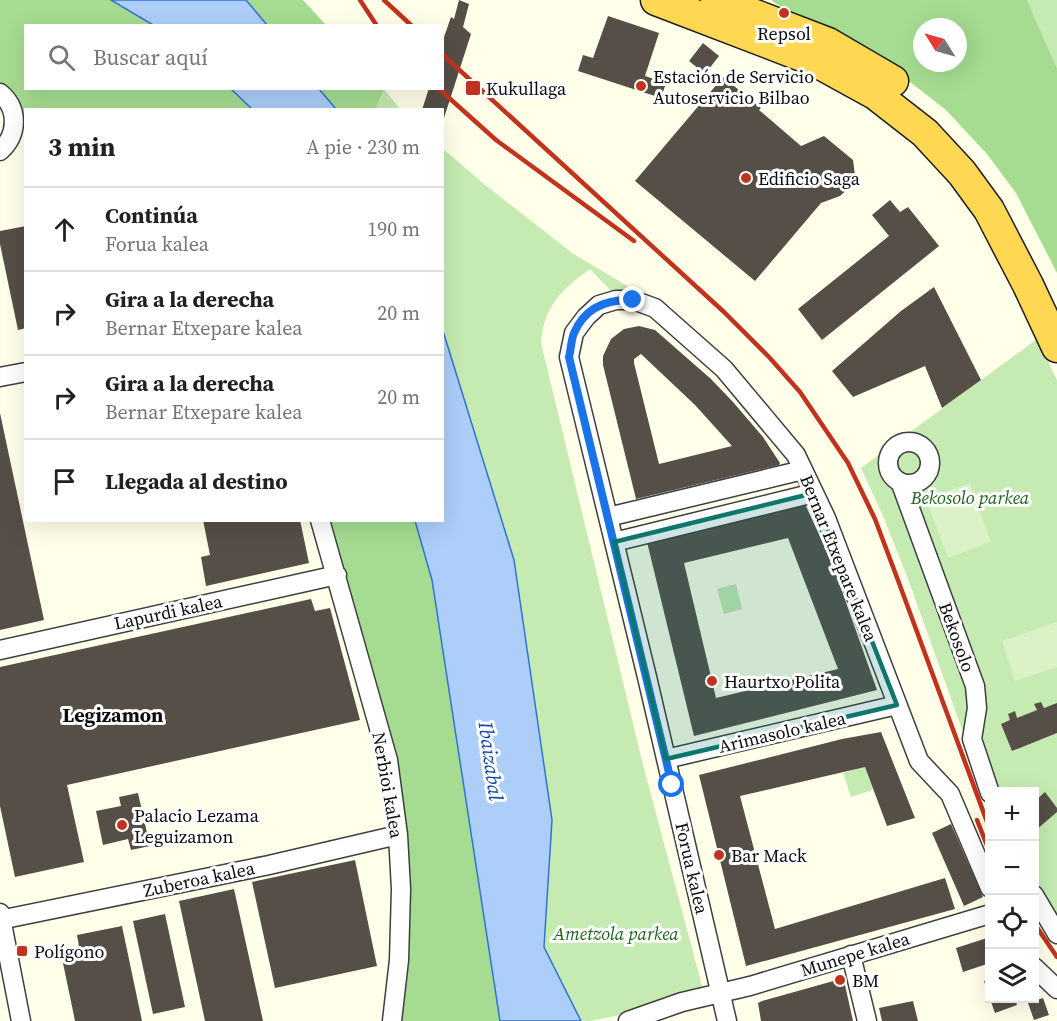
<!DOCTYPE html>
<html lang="es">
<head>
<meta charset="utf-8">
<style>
  body { margin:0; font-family:"Source Serif 4",serif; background:#f6f6f6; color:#202124 }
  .controls { position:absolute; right:18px; bottom:18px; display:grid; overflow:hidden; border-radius:0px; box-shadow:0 6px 24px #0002 }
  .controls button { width:54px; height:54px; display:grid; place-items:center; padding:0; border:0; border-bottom:2px solid #e0e0e0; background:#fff; color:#202124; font:30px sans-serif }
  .compass { position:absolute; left:913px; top:18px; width:54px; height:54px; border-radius:50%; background:#fff; box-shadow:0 6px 24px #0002; rotate:307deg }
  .stop { position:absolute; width:18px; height:18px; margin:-14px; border:4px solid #1a73e8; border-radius:50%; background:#fff }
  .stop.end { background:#1a73e8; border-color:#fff; box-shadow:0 2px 6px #0008 }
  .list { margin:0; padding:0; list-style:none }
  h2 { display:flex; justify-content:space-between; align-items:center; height:78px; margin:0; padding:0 24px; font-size:26px }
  h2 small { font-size:20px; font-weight:400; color:#757577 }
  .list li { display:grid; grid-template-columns:39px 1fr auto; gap:18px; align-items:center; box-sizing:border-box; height:84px; padding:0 24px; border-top:2px solid #e0e0e0 }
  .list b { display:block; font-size:22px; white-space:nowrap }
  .list p { margin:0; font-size:20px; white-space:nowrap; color:#757577 }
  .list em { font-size:20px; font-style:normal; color:#757577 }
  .icon { flex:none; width:33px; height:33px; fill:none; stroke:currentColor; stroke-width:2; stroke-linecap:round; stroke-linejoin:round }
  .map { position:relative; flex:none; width:1057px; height:1021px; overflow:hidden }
  .search { position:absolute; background:#fff; box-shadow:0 6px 24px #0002; left:24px; top:24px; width:420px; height:66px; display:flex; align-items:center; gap:15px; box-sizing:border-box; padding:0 21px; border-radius:0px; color:#757577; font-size:22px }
  .panel { position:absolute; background:#fff; box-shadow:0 6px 24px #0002; left:24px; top:108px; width:420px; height:414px; border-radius:0px }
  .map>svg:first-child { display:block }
</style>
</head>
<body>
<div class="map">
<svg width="1057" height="1021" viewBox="0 0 1057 1021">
  <rect width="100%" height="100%" fill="#ffffea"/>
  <path fill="#c5ebb2" d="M1027,0h30v68z
    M384,89l16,20 -24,1z
    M442,148l42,36 88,69 62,37 -22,2 -22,-23c-29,21 -46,37 -49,74l102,422 62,232 -114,24h-10l-37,-74 8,-127 -38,-260 -71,-229z
    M1037,339l20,41v562l-22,-36 -1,-114h-44l-1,12 -81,-225 -25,-63 -22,-48z
    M736,584l6,25 -18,5 -7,-25z
    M865,766l8,24 -22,7 -8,-24z"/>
  <path fill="#a5dc91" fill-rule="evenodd" d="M0,0h111l42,25 -127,1v62l205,1 21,20 -226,1 -1,19 -11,-5 -14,-37z
    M246,0h57l23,25h-59z
    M771,0h256l30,68v205l-41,-80 -29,-39 -41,-44 -54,-42 -91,-47zM922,27h36v36h-36z
    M319,89h65l-8,20 -40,1z
    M318,521h97l17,59 68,441h-108l6,-186z"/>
  <path fill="#daf2c5" d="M970,483l21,59 -43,16 -22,-59z
    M1057,622v45l-42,14 -13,-40z"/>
  <path fill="#accef9" stroke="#3074d4" stroke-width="1.5" d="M111,0h135l21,25h-114z
    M231,89h88l17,20h-84z
    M443,331l71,229 38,260 -8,127 37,74h-81l-68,-441 -17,-59 27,-1z"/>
  <path fill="#554f48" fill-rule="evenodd" d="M459,0l10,4 -6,23 8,7 -28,87 -1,-11h-20l7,-22h13v-45l9,-26 3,2z
    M608,16l51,17 -14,43 21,7 -5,15 -83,-27 5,-16 10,3z
    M703,43l16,13 -14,18 -16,-13z
    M723,77l38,31 -2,2 42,36 23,-10 29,24 2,15 -4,11 -11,10 -19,7 -66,78 -120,-100z
    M890,200l10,12 8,-5 31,39 -117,94 -24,-31 91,-73 -17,-21z
    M26,226v102l-8,2 -18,-86v-13z
    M934,287l47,93 -39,28 -17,-42 -72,31 -21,-26 69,-60z
    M639,326l16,4 56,49 22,23 30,35 17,26 -1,2 -143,34 -33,-134v-9l8,-17 13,-10zM641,354l54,51 37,41 -73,18 -25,-101v-4z
    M0,413l44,207 -44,10z
    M805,504l27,59 45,127 -183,46 -47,-194zM788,538l50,131 -122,29 -32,-135z
    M203,520h97l9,43 -103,23 -5,-29 9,-2z
    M311,599l4,12 15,-3 30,112 -293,65 17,77 -69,15 -15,-71v-139z
    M1041,702l3,6 13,-5v30l-45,18 -11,-27 9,-4 -2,-6 7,-3 2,7 20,-8 -3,-6z
    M881,732l34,86 -28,8 -22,-59 -125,29 35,133 170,-51 10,31 -209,57 -47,-191 143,-36z
    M1045,792l12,16v4l-21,18 -1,-29z
    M138,793l12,53 -19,4 -3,-11 -25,6 -7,-34 25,-5 -2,-9z
    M951,824l32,73 -19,9 -32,-73z
    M355,860l22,106 -102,22 -23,-106z
    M234,889l29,132h-58l-26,-120z
    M165,914l20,93 -32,7 -20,-93z
    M122,926l20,95h-67l-12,-58 18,-5 -4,-23z
    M990,937v26l-27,9 -7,-24z
    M990,979v16h-1l-5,-14z
    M837,980h3l5,5 8,36h-92l-3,-18 4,-2z
    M1043,998l6,17 -15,5 -6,-17z
    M990,999h25l2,6 -22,8z
    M913,1001l5,20h-36l-3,-13z"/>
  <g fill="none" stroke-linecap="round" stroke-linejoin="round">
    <defs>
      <path id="minor" d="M0,93c19,16 18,42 0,58
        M0,377l26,-5
        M888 463a21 21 0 1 1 42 0a21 21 0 1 1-42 0Z
        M901,484l74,202 2,22 -5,31 18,54
        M608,517l195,-47
        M320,520l68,240 10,75 3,54 -2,71 -7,61
        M614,542l200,-49
        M0,650l337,-75
        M666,759l231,-54
        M1034,895l23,39
        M0,913l21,108
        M0,920l269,-55 129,-30
        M851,955l16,66
        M1034,967l23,22
        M628,1021l54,-19 68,-16 240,-72
        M727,1021l-80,-344 -78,-320 5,-24 12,-16 13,-12 17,-5h17l22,8 69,61 72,86 30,63 93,243 31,33 40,94"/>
      <path id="trunk" d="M656,0l159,61 60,33 50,39 37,40 27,37 39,75 29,62
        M716,0l112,43 65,38"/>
    </defs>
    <use href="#minor" stroke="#3f3f3f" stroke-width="21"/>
    <use href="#trunk" stroke="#1d1d1d" stroke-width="33"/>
    <use href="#minor" stroke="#fff" stroke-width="18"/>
    <use href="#trunk" stroke="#fed853" stroke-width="30"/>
    <path stroke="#c2331d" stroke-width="4.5" d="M360,0l17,26
      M384,0l28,26
      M442,54l282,258 45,45 31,35 48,71 27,56 24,64 91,247
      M438,88l58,52 138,101
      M977,820l13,33
      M1034,923l23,34"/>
  </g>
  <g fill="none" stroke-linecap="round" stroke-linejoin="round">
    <path stroke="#1a73e8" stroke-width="8" d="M633,300c-25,-1 -48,7 -59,33 -3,7 -3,17 -5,24l103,428"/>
  </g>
  <path fill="#0f766e" fill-opacity="0.2" stroke="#0f766e" stroke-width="4.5" stroke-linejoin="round" d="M814,493l83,212 -231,54 -52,-217z"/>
  <g fill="#c2331d" stroke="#fff" stroke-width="2">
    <circle cx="784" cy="13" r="6"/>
    <circle cx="641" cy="86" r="6"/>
    <rect x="465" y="80" width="16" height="16" rx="3"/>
    <circle cx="746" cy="178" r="6"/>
    <circle cx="712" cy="681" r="6"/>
    <circle cx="122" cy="825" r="6"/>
    <circle cx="719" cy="855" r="6"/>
    <rect x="16" y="945" width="12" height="12" rx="3"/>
    <circle cx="840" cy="980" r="6"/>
  </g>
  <g text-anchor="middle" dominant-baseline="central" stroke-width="6" stroke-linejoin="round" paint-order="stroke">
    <g font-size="18" fill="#0c0c0c" stroke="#fff" text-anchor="start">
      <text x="784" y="33" text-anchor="middle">Repsol</text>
      <text x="653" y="76">Estación de Servicio<tspan x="653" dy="21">Autoservicio Bilbao</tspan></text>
      <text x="486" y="88">Kukullaga</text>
      <text x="758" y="178">Edificio Saga</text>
      <text x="724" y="681">Haurtxo Polita</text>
      <text x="134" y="815">Palacio Lezama<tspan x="134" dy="21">Leguizamon</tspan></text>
      <text x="731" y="855">Bar Mack</text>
      <text x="34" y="951">Polígono</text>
      <text x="852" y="980">BM</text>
    </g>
    <g font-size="18" font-style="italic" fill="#1b6619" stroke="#fff">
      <text x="970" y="497">Bekosolo parkea</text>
      <text x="616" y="933">Ametzola parkea</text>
    </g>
    <g font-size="18" fill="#0c0c0c" stroke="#fff">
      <text transform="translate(839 558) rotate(68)">Bernar Etxepare kalea</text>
      <text transform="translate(168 612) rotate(-12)">Lapurdi kalea</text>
      <text transform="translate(957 637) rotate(70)">Bekosolo</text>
      <text transform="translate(782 732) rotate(-13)">Arimasolo kalea</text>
      <text transform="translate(388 785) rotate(80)">Nerbioi kalea</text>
      <text transform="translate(692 868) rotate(77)">Forua kalea</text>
      <text transform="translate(199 879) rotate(-12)">Zuberoa kalea</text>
      <text transform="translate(855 954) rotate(-17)">Munepe kalea</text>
    </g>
    <g font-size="20" font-weight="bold" fill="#0c0c0c" stroke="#fff">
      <text x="113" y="715">Legizamon</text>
    </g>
    <g font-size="20" font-style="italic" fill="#1048a3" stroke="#fff">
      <text transform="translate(491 761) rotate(82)">Ibaizabal</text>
    </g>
  </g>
</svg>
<div class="controls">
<button>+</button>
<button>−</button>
<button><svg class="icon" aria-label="locate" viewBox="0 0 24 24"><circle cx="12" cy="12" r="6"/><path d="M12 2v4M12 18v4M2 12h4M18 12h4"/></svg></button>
<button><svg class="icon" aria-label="layers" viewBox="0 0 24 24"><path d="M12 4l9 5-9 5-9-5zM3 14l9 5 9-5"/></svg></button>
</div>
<svg class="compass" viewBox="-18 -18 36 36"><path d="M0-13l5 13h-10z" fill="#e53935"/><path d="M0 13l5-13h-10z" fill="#757577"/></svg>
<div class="stop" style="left:672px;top:785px"></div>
<div class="stop end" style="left:633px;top:300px"></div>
<div class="search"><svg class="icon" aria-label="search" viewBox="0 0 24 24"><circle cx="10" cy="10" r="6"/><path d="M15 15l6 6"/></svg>Buscar aquí</div>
<section class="panel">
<h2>3 min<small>A pie · 230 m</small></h2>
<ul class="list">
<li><svg class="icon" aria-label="ahead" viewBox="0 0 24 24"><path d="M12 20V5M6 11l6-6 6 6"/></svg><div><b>Continúa</b><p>Forua kalea</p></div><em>190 m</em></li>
<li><svg class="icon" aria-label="right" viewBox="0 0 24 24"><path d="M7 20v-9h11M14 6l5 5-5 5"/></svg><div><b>Gira a la derecha</b><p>Bernar Etxepare kalea</p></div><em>20 m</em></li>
<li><svg class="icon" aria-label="right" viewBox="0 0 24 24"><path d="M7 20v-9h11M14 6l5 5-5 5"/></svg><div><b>Gira a la derecha</b><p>Bernar Etxepare kalea</p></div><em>20 m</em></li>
<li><svg class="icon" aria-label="arrive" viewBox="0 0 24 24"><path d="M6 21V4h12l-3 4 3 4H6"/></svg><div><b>Llegada al destino</b></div></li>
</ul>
</section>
</div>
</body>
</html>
